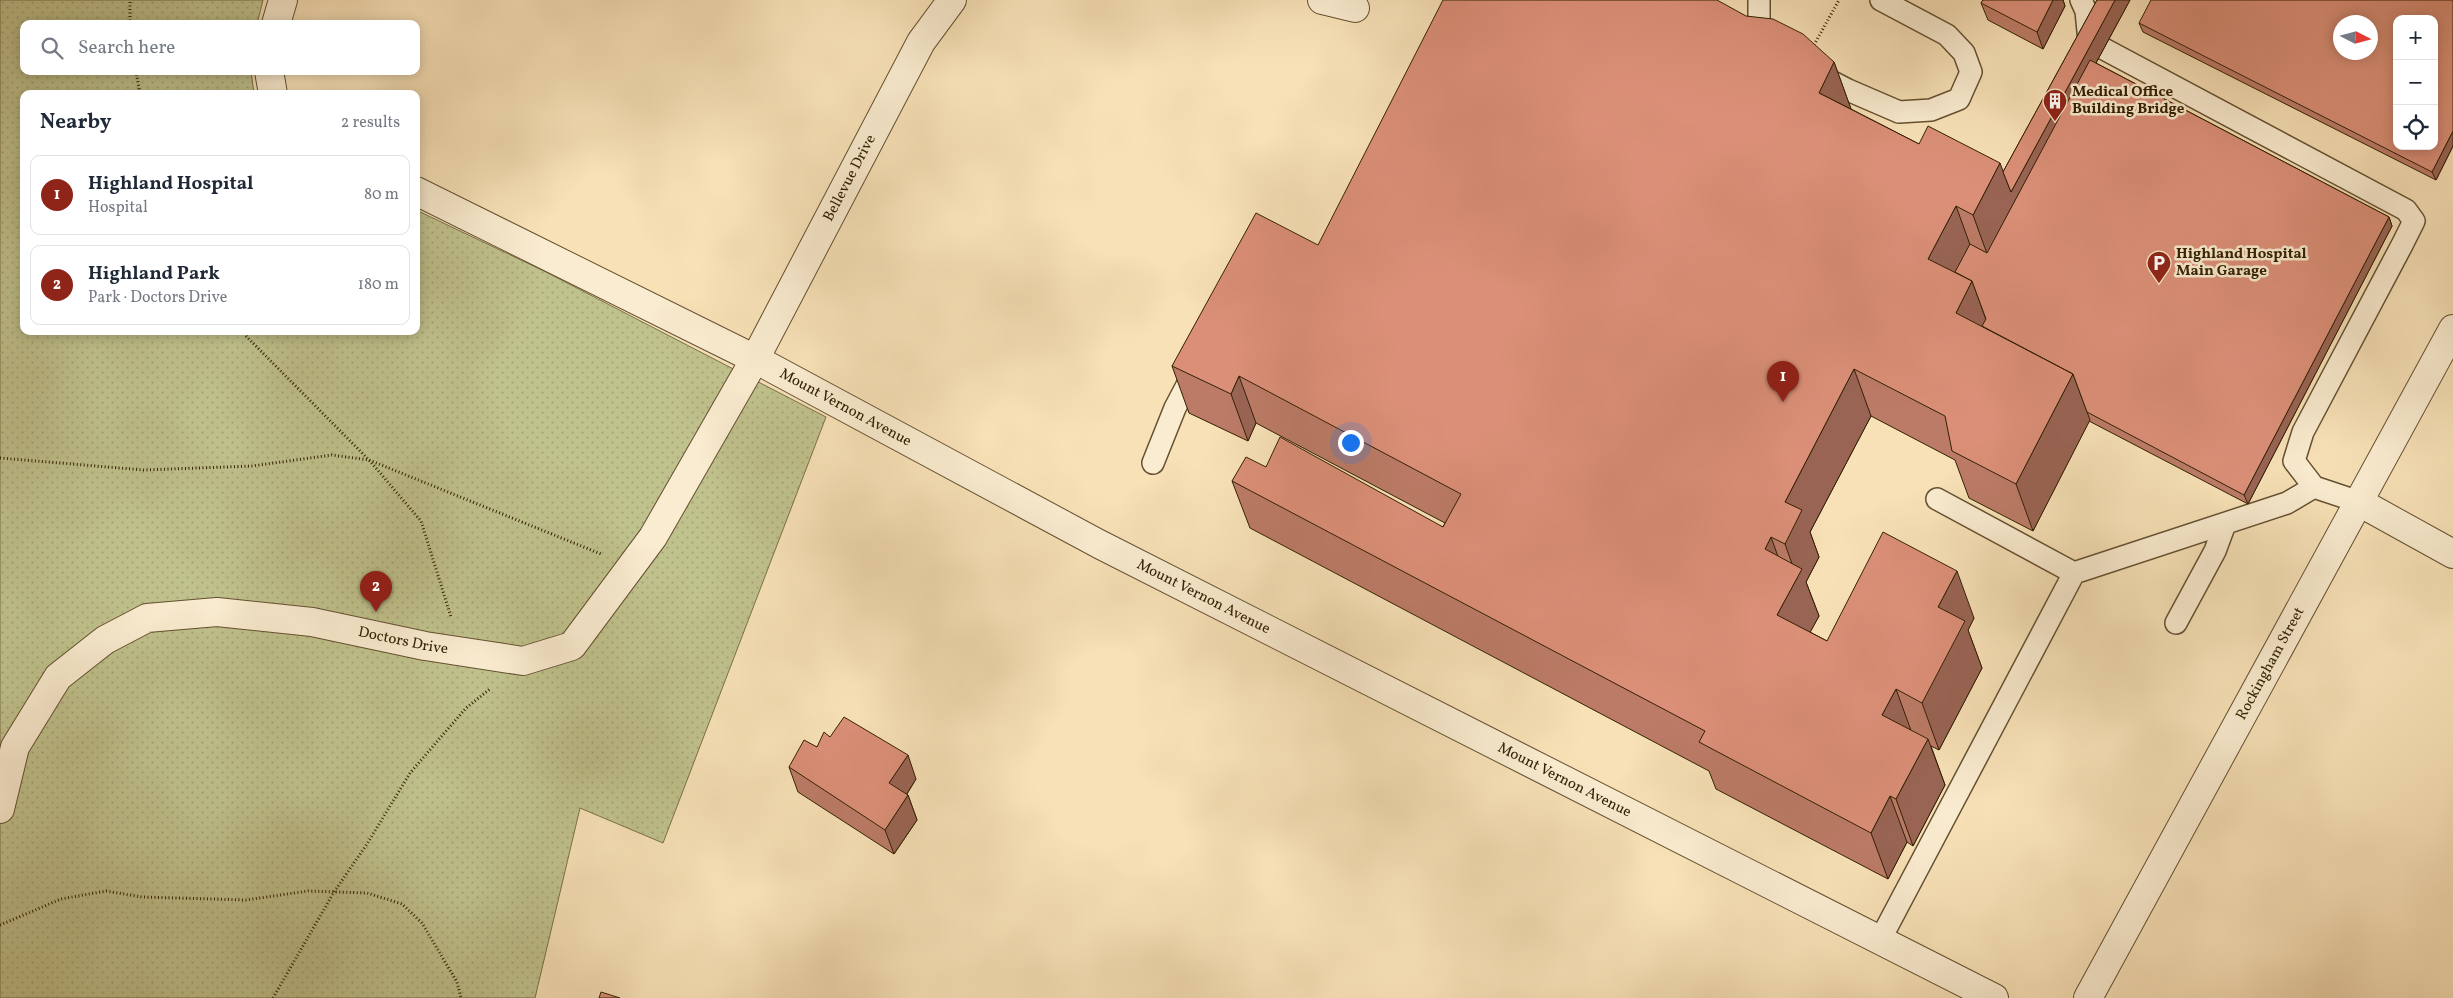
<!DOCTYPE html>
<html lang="en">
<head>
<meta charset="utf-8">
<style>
  body { margin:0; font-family:Vollkorn,serif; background:#f2f2f3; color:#1f2937 }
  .controls { position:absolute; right:15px; top:15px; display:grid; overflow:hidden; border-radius:10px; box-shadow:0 2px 12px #0003 }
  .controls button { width:45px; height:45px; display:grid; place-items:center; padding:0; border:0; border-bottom:1px solid #e0e1e3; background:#fff; color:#1f2937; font:25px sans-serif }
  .compass { position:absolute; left:2333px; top:15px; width:45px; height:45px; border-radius:50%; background:#fff; box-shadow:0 2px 12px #0003; rotate:96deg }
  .you { position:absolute; left:1350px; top:442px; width:18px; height:18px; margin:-12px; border:4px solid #fff; border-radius:50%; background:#1a73e8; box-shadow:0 0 0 8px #1a73e833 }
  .badge { display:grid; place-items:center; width:32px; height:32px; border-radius:50%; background:#8f2418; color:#fff; font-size:16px; font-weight:700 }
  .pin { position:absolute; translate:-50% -41px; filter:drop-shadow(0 1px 2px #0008) }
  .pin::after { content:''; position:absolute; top:26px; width:18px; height:15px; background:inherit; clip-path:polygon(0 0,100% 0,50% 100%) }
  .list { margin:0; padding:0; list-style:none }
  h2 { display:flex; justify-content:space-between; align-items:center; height:65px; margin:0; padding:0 20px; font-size:21px }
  h2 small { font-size:16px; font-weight:400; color:#747a83 }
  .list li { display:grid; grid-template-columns:32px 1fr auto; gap:15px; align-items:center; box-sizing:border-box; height:80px; margin:0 10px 10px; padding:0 10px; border:1px solid #e0e1e3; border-radius:10px }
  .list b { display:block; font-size:19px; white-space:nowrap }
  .list p { margin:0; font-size:16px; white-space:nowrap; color:#747a83 }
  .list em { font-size:16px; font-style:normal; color:#747a83 }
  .icon { flex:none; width:28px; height:28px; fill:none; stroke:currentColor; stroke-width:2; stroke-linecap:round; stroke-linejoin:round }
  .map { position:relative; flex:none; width:2453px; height:998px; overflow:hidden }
  .search { position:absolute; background:#fff; box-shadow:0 2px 12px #0003; left:20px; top:20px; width:400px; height:55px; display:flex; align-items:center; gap:12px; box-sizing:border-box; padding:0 18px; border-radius:10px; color:#747a83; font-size:19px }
  .panel { position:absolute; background:#fff; box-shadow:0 2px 12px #0003; left:20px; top:90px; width:400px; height:245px; border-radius:10px }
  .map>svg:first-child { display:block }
</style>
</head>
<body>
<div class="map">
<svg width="2453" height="998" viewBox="0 0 2453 998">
  <defs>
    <pattern id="green-dots" width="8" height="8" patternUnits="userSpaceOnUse" patternTransform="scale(1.25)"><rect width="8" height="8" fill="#c0c28d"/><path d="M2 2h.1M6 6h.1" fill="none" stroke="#a5a678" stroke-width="1.8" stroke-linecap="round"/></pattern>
  </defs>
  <rect width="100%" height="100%" fill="#f8e1b7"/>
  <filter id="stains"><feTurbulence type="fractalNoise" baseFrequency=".004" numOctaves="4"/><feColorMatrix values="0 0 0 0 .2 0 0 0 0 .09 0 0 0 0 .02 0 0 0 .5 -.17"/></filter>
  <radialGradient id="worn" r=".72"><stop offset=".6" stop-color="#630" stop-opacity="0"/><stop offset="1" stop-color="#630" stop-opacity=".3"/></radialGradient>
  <path fill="url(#green-dots)" stroke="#7a7148" d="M0,0h263l-6,24h-233v47h227l3,23h-230v237h392v-121l128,61 282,146 -163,426 -83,-35 -45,190h-535z"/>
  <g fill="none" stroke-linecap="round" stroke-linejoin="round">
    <defs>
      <path id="service" d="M1759,0v31l10,10
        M2081,0l5,11 3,30 317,169 8,11 -12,24 -99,187 -9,29 20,26 45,15
        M1819,75l29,15 51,22 32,-2 28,-11 12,-27 -7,-19 -17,-18 -66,-35
        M1153,463l22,-55 20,-38
        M1937,499l137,74
        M2176,623l39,-72 10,-27
        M1880,940l194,-367 213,-70 27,-16"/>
      <g id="minor">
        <path d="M1322,0l33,8"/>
        <path d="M276,24l7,-24"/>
        <path d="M269,71l4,23"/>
        <path id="s1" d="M416,191l339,168 344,185 895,454"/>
        <path d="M2359,502l94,52"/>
        <path id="s2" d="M0,809l15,-62 43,-70 47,-37 42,-22 70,-6 95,10 113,24 98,15 49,-15 81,-109 102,-178 166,-317 31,-42"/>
        <path id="s3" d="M2088,998l365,-669"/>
      </g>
    </defs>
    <use href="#service" stroke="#645030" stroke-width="24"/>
    <use href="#minor" stroke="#645030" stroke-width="30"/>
    <path stroke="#332003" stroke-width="3" stroke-dasharray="1 2.5" stroke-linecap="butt" d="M130,24v-24
      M1814,45l25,-45
      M136,71l4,23
      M241,331l128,129 52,61 30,96
      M0,458l144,12 108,-4 80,-11 37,5 232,94
      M0,925l61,-26 45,-8 36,6 104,3 62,-9 59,2 35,11 20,19 35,59 4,16
      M273,998l61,-106 33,-48 43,-71 56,-65 24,-19"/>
    <use href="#service" stroke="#faecd0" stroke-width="21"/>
    <use href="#minor" stroke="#faecd0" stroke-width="28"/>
  </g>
  <path fill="#bc7b67" stroke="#332003" d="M1983,0h80l2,6 -22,43 -55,-29 -7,-17z
    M2097,0h33l-34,63 293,154 3,9 -144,278 -159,-83 -56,110 -64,-33 -14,-38 -84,-44 -61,116 9,25 -13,25 13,34 -9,16 17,9 147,-23 -6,12 14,38 -43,82 -8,-4 14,39 -32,61 -6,-4 -19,37 -172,-90 -7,-18 -459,-243 -18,-47 34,-14 177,60 2,-4 -189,-100 -8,18 -59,-28 -17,-47 146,-121 516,-183 17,47 68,35 84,28z
    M2453,0v146l-17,34 -293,-148 -4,-9z
    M830,737l86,42 -9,15 1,1 9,25 -23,34 -96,-62 -9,-25z"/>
  <path fill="#996454" stroke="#332003" d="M2053,0h10l2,6 -22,43 -6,-17z
    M2115,0h15l-113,209 -27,53 -17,-47 27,-52 11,29z
    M1834,62l17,47 -32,-16z
    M2453,131v15l-17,34 -4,-8z
    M1956,206l17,47 -25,47 -20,-41z
    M2389,217l3,9 -144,278 -4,-9z
    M1972,281l17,47 -13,26 -20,-41z
    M1854,369l17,47 -61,116 9,25 -13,25 13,34 -25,46 -17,-47 20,-37 -12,-34v-42z
    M2073,374l17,46 -57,111 -17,-47z
    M1239,376l17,47 -8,18 -17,-47z
    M1771,537l17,47 -23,-35z
    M1957,571l17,47 -6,12 14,38 -43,82 -17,-47 16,-96z
    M1896,689l17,47 -31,-21z
    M1928,739l17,46 -32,61 -17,-47z
    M908,755l8,24 -18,29 -9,-25z
    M908,795l9,25 -23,34 -9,-24z
    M1890,796l17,46 -19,37 -17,-46z"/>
  <path fill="#db8f78" stroke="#332003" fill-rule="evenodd" d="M1443,0h274l29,16 27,3 30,15 31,28 -15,31 100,51 9,-18 72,37 -27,52 -17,-9 -28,53 44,22 -16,32 117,61 -57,110 -64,-33 -7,-35 -91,-47 -69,133 17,8 -17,34 -14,-7 -6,12 37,20 -25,46 50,26 56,-109 74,39 -19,36 27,14 -43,82 -26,-14 -14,26 46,24 -32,60 -6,-3 -19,37 -172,-91 6,-11 -473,-250 14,-24 20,10 14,-30 163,90 18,-33 -222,-118 -8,18 -59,-28 84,-153 62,32z
    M1983,0h70l-16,32 -56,-29z
    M2097,0h18l-104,192 -8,-20z
    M2151,0h302v131l-21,41 -293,-149zM2397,19h37v127h-37zM2340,22h30v30h-30z
    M2090,60l299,157 -145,278 -157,-83 -14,-38 -91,-48 4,-7 -14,-38 -17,-9 15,-28 17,9z
    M844,717l64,38 -19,28 19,12 -23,35 -96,-63 15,-27 13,7 7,-15 6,5z
    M601,992l19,6h-21z"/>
  <defs>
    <symbol id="building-pin" viewBox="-11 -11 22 30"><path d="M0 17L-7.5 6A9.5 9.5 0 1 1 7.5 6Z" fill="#8f2418" stroke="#faecd0"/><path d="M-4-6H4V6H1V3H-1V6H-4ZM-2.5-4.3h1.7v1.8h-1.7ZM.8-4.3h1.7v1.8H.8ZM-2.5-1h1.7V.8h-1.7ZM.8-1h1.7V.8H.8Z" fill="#fff"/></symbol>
    <symbol id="parking-pin" viewBox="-11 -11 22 30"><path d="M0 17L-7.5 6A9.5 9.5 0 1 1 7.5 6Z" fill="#8f2418" stroke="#faecd0"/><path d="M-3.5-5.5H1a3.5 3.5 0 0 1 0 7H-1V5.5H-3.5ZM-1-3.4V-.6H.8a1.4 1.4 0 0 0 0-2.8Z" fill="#fff"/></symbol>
  </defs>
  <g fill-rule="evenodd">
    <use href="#building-pin" x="2041" y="87" width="28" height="38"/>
    <use href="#parking-pin" x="2145" y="249" width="28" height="38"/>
  </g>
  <g text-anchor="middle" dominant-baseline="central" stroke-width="5" stroke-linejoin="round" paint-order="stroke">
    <g font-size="15" font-weight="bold" fill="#332003" stroke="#faecd0" text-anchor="start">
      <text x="2072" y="92">Medical Office<tspan x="2072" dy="17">Building Bridge</tspan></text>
      <text x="2176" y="254">Highland Hospital<tspan x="2176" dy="17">Main Garage</tspan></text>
    </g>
    <g font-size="15" fill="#332003" stroke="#faecd0">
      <text stroke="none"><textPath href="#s2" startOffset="1230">Bellevue Drive</textPath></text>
      <text stroke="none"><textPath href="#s1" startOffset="481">Mount Vernon Avenue</textPath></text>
      <text stroke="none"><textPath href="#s1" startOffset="886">Mount Vernon Avenue</textPath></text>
      <text stroke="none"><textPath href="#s2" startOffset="512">Doctors Drive</textPath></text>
      <text stroke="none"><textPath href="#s3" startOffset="381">Rockingham Street</textPath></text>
      <text stroke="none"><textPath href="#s1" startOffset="1291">Mount Vernon Avenue</textPath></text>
    </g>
  </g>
  <rect width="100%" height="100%" filter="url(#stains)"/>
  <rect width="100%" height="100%" fill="url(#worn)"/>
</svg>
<div class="controls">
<button>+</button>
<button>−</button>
<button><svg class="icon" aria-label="locate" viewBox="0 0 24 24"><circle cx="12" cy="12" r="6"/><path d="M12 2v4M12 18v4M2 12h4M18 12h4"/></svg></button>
</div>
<svg class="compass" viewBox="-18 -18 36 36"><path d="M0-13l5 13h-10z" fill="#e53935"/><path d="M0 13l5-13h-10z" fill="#747a83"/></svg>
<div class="you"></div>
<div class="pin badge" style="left:1783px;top:402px">1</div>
<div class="pin badge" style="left:376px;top:612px">2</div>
<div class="search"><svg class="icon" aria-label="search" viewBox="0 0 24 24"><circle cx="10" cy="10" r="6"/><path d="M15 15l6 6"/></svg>Search here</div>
<section class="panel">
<h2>Nearby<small>2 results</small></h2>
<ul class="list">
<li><span class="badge">1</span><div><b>Highland Hospital</b><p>Hospital</p></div><em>80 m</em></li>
<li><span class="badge">2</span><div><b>Highland Park</b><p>Park · Doctors Drive</p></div><em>180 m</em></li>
</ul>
</section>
</div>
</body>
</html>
